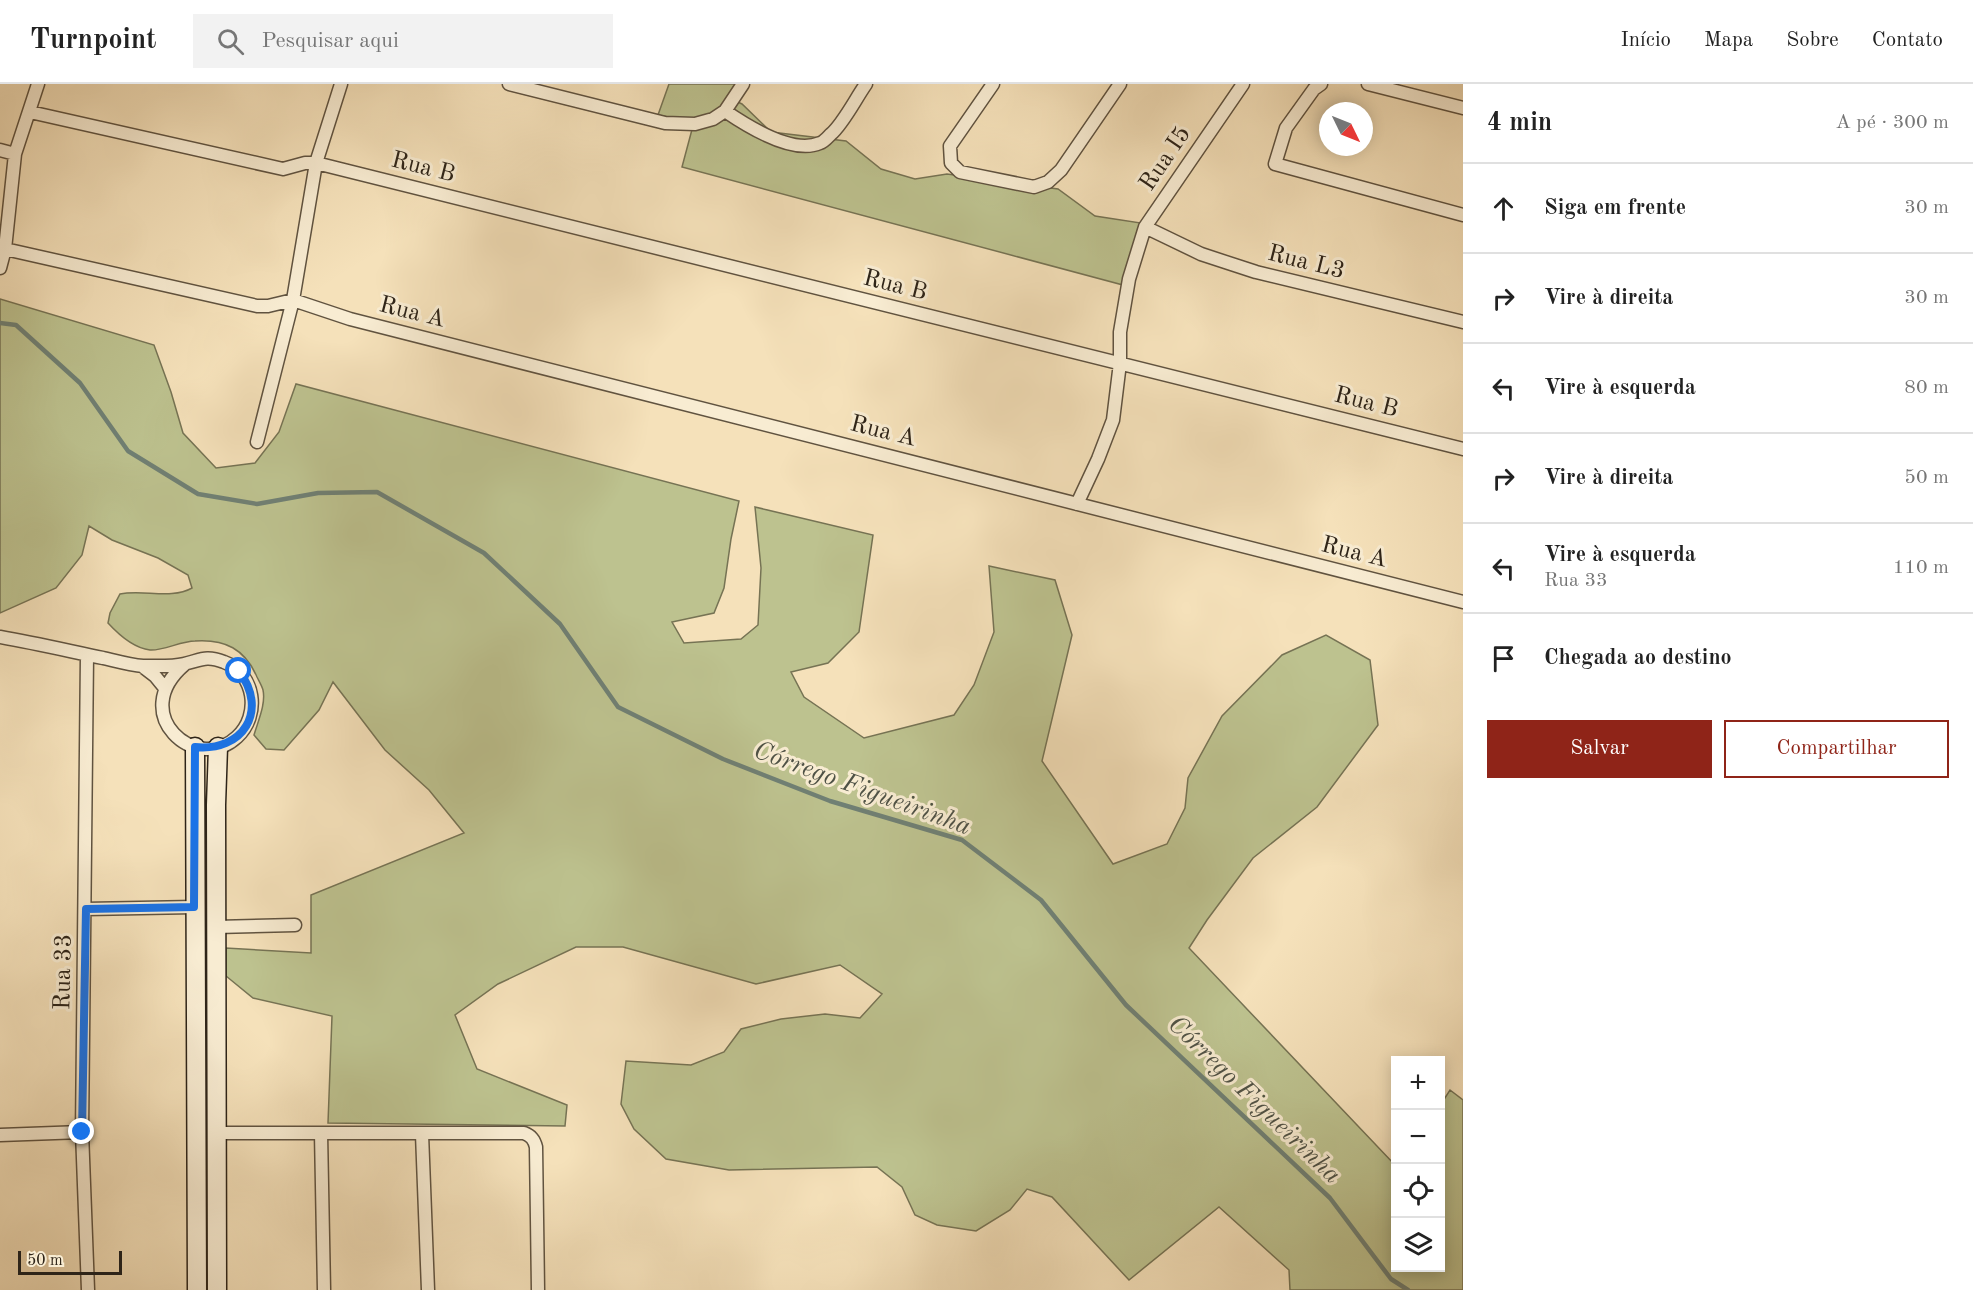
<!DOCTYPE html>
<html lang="pt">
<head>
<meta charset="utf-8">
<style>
  body { margin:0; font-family:"Old Standard TT",serif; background:#f2f2f2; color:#222 }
  .controls { position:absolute; right:18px; bottom:18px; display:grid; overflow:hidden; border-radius:0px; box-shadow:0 3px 15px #0003 }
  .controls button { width:54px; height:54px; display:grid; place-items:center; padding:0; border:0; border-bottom:2px solid #e0e0e0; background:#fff; color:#222; font:30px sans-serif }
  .compass { position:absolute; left:1319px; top:18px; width:54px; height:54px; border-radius:50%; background:#fff; box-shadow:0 3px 15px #0003; rotate:133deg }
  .scale { position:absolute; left:18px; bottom:15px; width:104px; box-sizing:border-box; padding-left:6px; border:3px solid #2e2418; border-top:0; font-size:16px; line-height:21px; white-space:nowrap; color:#2e2418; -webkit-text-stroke:4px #f8ecd2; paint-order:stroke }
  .stop { position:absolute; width:18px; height:18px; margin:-14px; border:4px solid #1a73e8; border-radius:50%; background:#fff }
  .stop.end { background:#1a73e8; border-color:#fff; box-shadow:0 2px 6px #0008 }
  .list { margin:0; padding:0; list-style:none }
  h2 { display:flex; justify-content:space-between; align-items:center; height:78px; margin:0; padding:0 24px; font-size:26px }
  h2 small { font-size:20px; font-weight:400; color:#767676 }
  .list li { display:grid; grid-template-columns:39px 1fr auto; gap:18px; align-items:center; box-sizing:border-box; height:90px; padding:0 24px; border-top:2px solid #e0e0e0 }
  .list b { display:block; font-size:22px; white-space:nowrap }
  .list p { margin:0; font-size:20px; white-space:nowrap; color:#767676 }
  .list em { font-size:20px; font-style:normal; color:#767676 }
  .actions { display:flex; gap:12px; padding:18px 24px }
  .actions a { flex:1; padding:14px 0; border:2px solid #8f2418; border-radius:0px; text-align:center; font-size:21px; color:#8f2418 }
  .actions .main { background:#8f2418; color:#fff }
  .icon { flex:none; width:33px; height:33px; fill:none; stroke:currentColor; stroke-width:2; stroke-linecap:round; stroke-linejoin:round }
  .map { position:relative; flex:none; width:1463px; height:1206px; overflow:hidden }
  header { display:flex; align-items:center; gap:36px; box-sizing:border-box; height:84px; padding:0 30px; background:#fff; border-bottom:2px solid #e0e0e0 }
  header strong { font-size:28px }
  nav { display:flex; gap:33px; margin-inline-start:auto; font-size:21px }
  .search { width:420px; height:54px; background:#f2f2f2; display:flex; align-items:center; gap:15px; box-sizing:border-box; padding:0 21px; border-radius:0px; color:#767676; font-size:22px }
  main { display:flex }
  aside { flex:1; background:#fff }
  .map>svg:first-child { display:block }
</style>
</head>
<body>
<header>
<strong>Turnpoint</strong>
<div class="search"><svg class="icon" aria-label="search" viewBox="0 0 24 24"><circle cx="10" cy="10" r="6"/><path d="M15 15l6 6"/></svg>Pesquisar aqui</div>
<nav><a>Início</a><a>Mapa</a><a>Sobre</a><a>Contato</a></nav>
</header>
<main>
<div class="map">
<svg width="1463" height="1206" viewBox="0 0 1463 1206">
  <rect width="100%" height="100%" fill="#f5e1ba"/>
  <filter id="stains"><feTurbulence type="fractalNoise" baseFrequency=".00333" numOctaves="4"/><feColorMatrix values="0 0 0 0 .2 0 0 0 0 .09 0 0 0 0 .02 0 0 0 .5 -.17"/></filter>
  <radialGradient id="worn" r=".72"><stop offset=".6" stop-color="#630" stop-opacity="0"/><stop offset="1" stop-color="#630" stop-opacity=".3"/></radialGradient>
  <path fill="#bdc28f" stroke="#767354" stroke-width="1.5" d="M669,0h66l-8,13 15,7 29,28 75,9 35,28 34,10 32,-5 111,15 37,27 46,7 -18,62 -441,-118 12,-45 -36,-7z
    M0,215l154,46 17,47 12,41 33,35 39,-5 24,-31 17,-48 443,117 -8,38 -7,49 -10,25 -42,9 12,21 57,-4 17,-14 3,-57 -6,-61 118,28 -14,97 -31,31 -37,9 13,25 60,41 90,-23 20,-30 20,-53 -5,-66 66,14 17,55 -30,126 71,103 54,-20 18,-36 3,-30 34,-62 60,-61 44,-20 44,25 8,65 -61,82 -64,51 -46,62 -18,28 206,217 1,103h44l1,-164 9,-14 13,10v190h-173l-1,-20 -70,-63 -90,73 -77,-83 -25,-8 -17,21 -34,21 -39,-6 -22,-10 -13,-28 -25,-20 -148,3 -63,-11 -32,-30 -13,-25 5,-43 65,4 33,-13 17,-23 40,-10 44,-5 35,4 22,-24 -42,-29 -84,19 -133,-37h-47l-78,37 -43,31 22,54 90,36 -2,21 -237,-3 4,-107 -79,-18 -27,-22v-28l85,5v-58l153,-62 -35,-43 -44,-40 -52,-68 -14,28 -35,40 -18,-1 -12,-14c4,-14 12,-31 9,-45 -1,-4 -4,-9 -6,-13 -12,-28 -32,-38 -62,-36 -14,0 -32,10 -45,9 -17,-2 -31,-15 -42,-27l2,-10 10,-19c23,-5 51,6 72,-6l-4,-13 -30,-17 -46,-18 -23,-14 -7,29 -26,33 -56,25z"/>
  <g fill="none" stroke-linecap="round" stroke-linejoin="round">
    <path stroke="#708074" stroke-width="4.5" d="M0,239l16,2 64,58 48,68 70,43 59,10 61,-11 59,-1 107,61 76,71 58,83 105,52 107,42 132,39 79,60 85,105 204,193 61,81 17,11"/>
    <defs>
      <path id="street" d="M509,0l156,39 30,1 18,-5 12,-8 18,-27
        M993,0l-43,62 1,17 9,9 74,15 14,-5 13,-12 59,-86
        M1321,0l-7,5 -28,39 -11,36 188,51
        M1368,0l95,24
        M725,27c22,15 68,44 95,32 4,-1 8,-6 11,-9 12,-10 25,-36 35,-50
        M30,28l253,57 22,-6h11l1147,286
        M0,66l15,4
        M1145,143l56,27 55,18 207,50
        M5,165l252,57h11l25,-6 57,19 1113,283
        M0,184l5,-19 10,-95 23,-70
        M257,358l36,-142 23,-137 25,-79
        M1077,420l21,-45 15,-39 7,-57v-31l9,-53 16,-52 98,-143
        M0,553c34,6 69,14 103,21 13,3 27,7 40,8 13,0 29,1 41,-2 17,-4 22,-9 40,-2 31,11 37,53 13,75 -41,38 -110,-23 -53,-72
        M87,571l-5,477 6,158
        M142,582l13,10 9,11
        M86,825l108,-2
        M216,843l79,-2
        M216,1049h308c7,3 10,6 12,14l2,143
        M321,1049l3,157
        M422,1050l6,156
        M0,1051l82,-3"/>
      <path id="secondary" d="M195,663l2,543
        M217,1206l-1,-485 2,-58"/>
    </defs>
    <use href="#street" stroke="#605340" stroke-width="15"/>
    <use href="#secondary" stroke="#2e2418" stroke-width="21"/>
    <use href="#street" stroke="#f8ecd2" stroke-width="12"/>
    <use href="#secondary" stroke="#f8ecd2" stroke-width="18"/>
  </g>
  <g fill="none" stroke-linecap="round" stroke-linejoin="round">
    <path stroke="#1a73e8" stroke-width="8" d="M82,1048l4,-223 108,-2 1,-160c48,5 74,-36 44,-76"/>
  </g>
  <g text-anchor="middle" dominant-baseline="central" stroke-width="6" stroke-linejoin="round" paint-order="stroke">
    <g font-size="24" fill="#2e2418" stroke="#f8ecd2">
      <text transform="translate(1166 75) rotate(-56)">Rua I5</text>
      <text transform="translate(423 84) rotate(14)">Rua B</text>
      <text transform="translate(1306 179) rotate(14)">Rua L3</text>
      <text transform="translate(895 202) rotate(14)">Rua B</text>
      <text transform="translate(412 229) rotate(14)">Rua A</text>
      <text transform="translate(1366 319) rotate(14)">Rua B</text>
      <text transform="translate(883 348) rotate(14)">Rua A</text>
      <text transform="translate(1354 469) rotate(14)">Rua A</text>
      <text transform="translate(64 888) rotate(-89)">Rua 33</text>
    </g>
    <g font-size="26" font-style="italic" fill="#4f5246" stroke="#f8ecd2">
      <text transform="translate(862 705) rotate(20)">Córrego Figueirinha</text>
      <text transform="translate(1254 1016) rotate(44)">Córrego Figueirinha</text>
    </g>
  </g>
  <rect width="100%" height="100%" filter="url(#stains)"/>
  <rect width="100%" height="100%" fill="url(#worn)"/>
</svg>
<div class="controls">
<button>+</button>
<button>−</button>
<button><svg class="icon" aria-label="locate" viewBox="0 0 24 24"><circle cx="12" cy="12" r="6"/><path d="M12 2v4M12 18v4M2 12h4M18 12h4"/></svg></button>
<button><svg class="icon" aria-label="layers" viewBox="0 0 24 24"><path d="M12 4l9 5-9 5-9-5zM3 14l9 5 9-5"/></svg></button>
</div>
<svg class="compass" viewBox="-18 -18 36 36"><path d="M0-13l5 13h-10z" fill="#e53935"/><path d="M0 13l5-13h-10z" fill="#767676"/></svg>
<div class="scale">50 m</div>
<div class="stop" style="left:239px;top:587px"></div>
<div class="stop end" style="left:82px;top:1048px"></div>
</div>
<aside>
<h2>4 min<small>A pé · 300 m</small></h2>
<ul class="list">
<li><svg class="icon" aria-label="ahead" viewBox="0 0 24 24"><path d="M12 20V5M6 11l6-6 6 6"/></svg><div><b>Siga em frente</b></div><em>30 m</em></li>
<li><svg class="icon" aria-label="right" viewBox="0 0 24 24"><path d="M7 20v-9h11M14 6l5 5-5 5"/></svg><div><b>Vire à direita</b></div><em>30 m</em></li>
<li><svg class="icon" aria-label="left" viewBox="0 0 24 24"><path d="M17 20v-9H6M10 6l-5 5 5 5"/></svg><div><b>Vire à esquerda</b></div><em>80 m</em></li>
<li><svg class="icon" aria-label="right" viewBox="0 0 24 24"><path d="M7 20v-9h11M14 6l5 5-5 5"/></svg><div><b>Vire à direita</b></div><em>50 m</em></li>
<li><svg class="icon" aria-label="left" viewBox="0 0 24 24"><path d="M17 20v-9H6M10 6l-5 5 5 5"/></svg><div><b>Vire à esquerda</b><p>Rua 33</p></div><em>110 m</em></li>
<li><svg class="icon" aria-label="arrive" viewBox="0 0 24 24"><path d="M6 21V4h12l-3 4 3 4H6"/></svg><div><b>Chegada ao destino</b></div></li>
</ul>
<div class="actions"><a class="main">Salvar</a><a>Compartilhar</a></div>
</aside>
</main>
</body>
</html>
